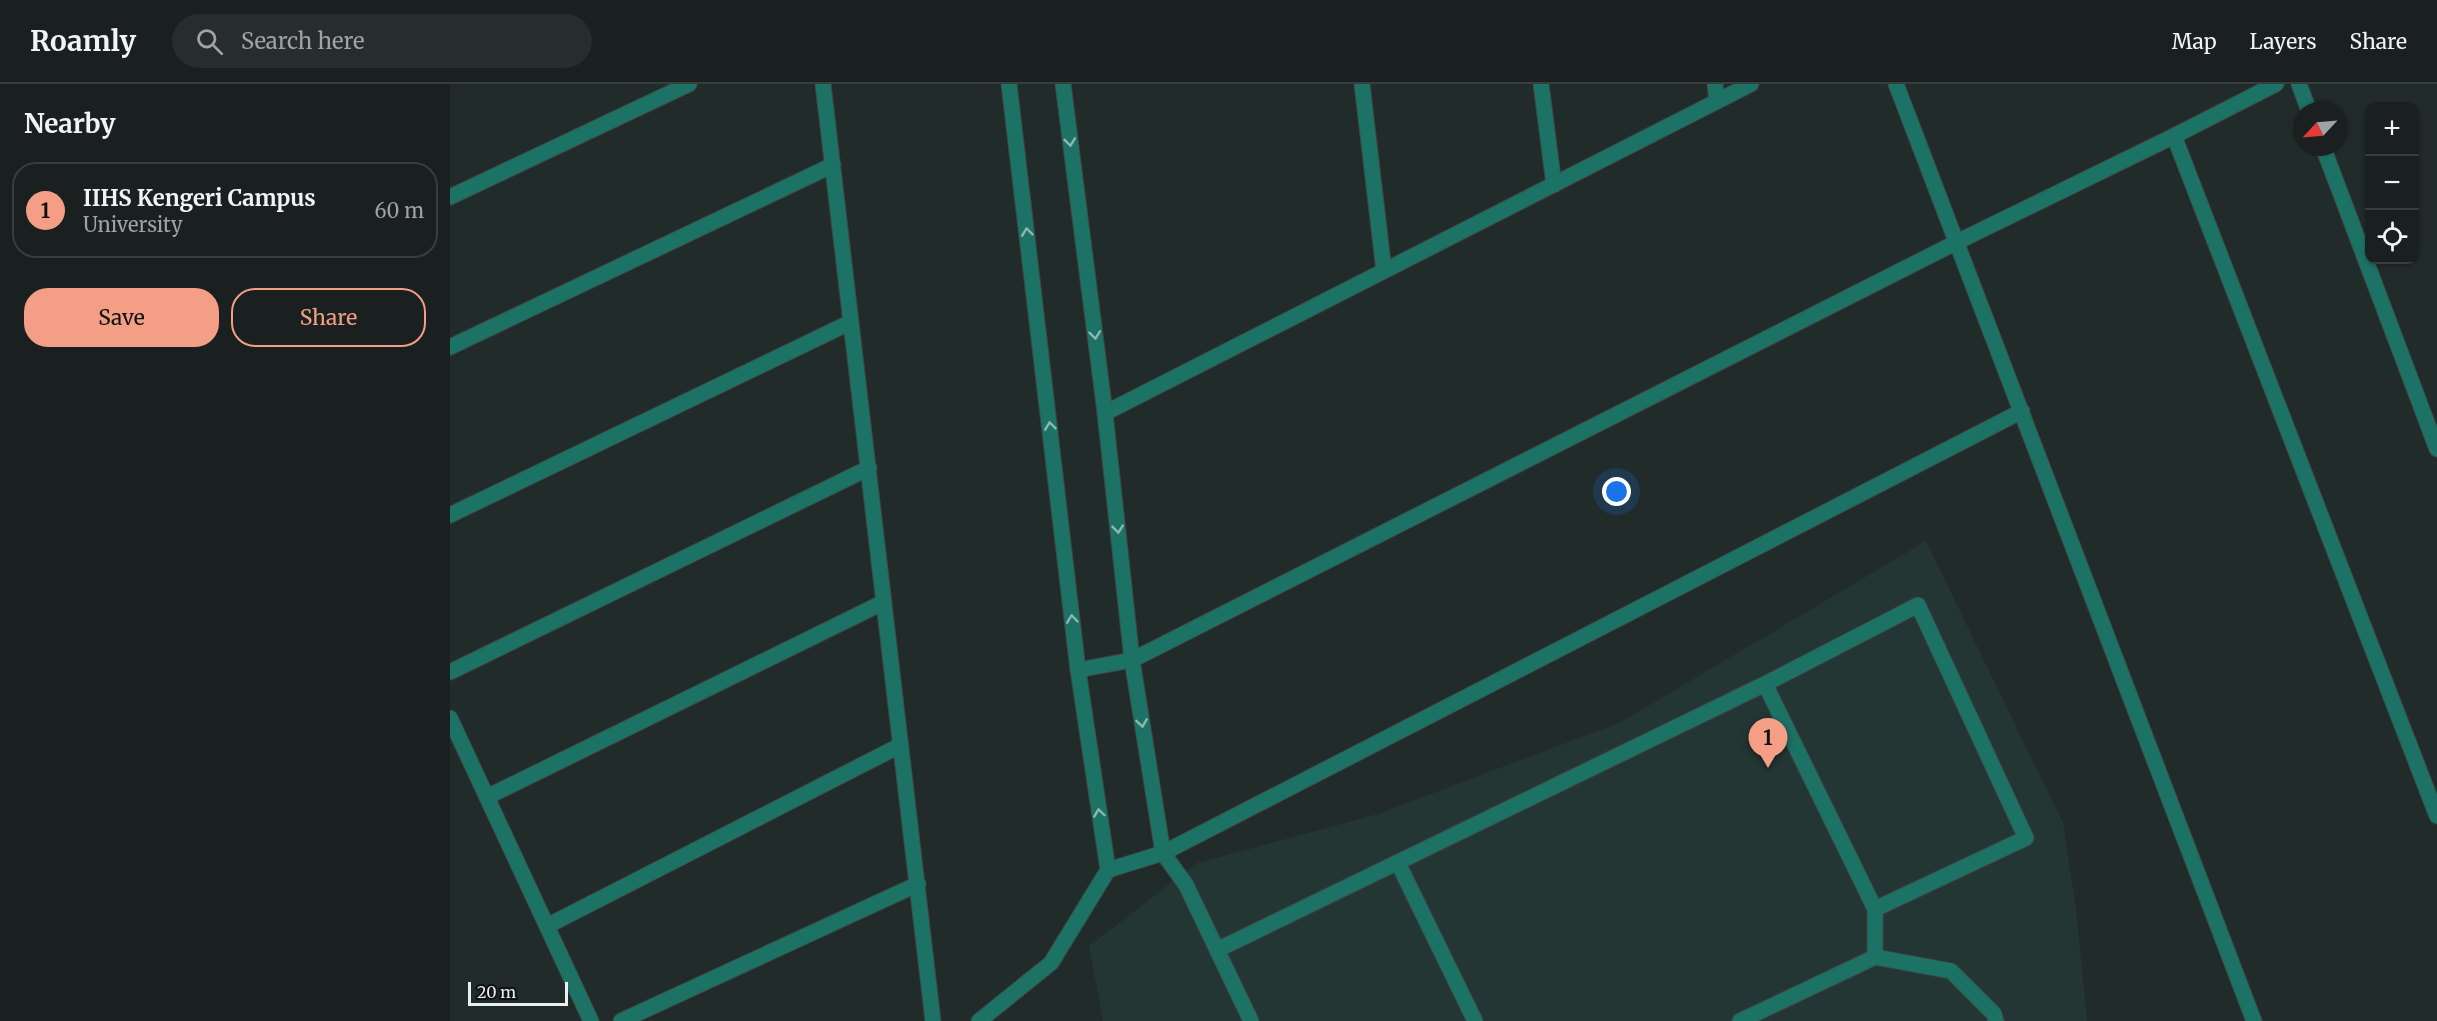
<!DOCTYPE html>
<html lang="en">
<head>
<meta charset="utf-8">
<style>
  body { margin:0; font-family:Merriweather,serif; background:#262d2c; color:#f1f3f6 }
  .controls { position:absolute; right:18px; top:18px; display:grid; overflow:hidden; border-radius:12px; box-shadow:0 2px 4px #0004 }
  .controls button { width:54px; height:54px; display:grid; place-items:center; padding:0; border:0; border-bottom:2px solid #373e3d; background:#19201f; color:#f1f3f6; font:30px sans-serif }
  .compass { position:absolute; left:1843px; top:18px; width:54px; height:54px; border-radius:50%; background:#19201f; box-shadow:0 2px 4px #0004; rotate:244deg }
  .scale { position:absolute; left:18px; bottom:15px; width:100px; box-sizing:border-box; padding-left:6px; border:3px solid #e9f0ef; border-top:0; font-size:16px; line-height:21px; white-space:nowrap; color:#e9f0ef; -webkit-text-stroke:4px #0e1211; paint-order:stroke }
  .you { position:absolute; left:1167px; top:408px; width:21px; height:21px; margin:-15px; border:4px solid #fff; border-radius:50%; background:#1a73e8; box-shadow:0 0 0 9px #1a73e833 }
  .badge { display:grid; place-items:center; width:39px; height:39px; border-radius:50%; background:#f49e86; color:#111; font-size:20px; font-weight:700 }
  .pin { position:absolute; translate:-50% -50px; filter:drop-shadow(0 2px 3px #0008) }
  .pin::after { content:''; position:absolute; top:32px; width:21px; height:18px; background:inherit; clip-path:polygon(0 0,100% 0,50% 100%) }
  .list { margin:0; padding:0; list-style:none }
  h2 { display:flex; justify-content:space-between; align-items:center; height:78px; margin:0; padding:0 24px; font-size:26px }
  h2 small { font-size:20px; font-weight:400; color:#9fa3a4 }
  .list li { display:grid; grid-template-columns:39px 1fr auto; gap:18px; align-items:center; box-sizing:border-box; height:96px; margin:0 12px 12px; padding:0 12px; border:2px solid #373e3d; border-radius:24px }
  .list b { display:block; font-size:22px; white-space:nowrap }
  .list p { margin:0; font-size:20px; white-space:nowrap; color:#9fa3a4 }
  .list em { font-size:20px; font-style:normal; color:#9fa3a4 }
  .actions { display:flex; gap:12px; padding:18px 24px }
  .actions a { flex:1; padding:14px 0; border:2px solid #f49e86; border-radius:24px; text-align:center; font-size:21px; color:#f49e86 }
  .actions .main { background:#f49e86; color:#111 }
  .icon { flex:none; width:33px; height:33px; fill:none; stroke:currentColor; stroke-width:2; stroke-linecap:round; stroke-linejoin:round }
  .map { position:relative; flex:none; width:1987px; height:937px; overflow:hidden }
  header { display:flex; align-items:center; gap:36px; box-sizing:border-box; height:84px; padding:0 30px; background:#19201f; border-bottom:2px solid #373e3d }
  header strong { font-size:28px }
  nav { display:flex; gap:33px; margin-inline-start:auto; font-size:21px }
  .search { width:420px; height:54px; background:#262d2c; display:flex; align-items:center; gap:15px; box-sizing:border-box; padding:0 21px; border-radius:33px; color:#9fa3a4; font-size:22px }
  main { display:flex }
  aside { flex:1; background:#19201f }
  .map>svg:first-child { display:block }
</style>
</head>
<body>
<header>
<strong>Roamly</strong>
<div class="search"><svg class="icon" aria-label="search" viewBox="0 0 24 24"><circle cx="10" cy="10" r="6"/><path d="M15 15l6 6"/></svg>Search here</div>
<nav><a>Map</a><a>Layers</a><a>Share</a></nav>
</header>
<main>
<aside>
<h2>Nearby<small></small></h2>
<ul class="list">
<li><span class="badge">1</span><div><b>IIHS Kengeri Campus</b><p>University</p></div><em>60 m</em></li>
</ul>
<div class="actions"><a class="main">Save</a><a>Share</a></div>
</aside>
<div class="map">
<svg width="1987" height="937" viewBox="0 0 1987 937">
  <rect width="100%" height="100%" fill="#212b29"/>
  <path fill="#243633" d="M1476,457l137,282 13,86 11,112h-984l-14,-75 108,-83 181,-49 243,-92z"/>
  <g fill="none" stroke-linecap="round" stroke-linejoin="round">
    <defs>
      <path id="service" d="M713,769l23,32 65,136
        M948,779l77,158
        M1425,825v48
        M767,866l548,-266 153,-79 108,233 -151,71 -110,-225
        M1290,937l135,-64 76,14 43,43 2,7"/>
      <path id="minor" d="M373,0l110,937
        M912,0l22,187
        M1091,0l13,101
        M1265,0l2,17
        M1446,0l358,937
        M1849,0l10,27
        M1724,52l263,680
        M1873,63l114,302
        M0,113l239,-113
        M0,263l383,-182
        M655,329l646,-329
        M0,431l401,-193
        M628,586l54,-10 825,-418 217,-106 102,-52
        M0,588l419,-204
        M0,634l141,303
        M37,713l397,-195
        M713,769l859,-442
        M97,842l354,-181
        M171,937l297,-137
        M529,937l72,-58 57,-93"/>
      <path id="tertiary" d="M559,0l69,586 30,200 55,-17 -31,-193 -27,-247 -42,-329"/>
    </defs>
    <use href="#service" stroke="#3d4745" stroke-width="17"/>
    <use href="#minor" stroke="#3d4745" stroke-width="17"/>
    <use href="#tertiary" stroke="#3d4745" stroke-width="17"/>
    <use href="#service" stroke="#1c7265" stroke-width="15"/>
    <use href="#minor" stroke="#1c7265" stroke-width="15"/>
    <use href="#tertiary" stroke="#1c7265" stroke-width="15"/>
  </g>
  <defs><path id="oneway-chevron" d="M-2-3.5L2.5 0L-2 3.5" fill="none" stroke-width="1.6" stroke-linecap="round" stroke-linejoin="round" transform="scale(1.5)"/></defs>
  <g stroke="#8db7b1">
    <use href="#oneway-chevron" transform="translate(620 58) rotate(83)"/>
    <use href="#oneway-chevron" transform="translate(577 148) rotate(-97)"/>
    <use href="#oneway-chevron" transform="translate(645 251) rotate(83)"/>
    <use href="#oneway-chevron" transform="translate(600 342) rotate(-97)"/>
    <use href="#oneway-chevron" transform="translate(668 445) rotate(84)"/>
    <use href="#oneway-chevron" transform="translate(622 535) rotate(-97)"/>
    <use href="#oneway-chevron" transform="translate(692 639) rotate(81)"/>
    <use href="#oneway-chevron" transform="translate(649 729) rotate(-98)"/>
  </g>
</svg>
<div class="controls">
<button>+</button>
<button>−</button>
<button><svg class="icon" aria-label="locate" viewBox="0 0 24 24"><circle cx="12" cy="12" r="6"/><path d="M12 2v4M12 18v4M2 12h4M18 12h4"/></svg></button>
</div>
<svg class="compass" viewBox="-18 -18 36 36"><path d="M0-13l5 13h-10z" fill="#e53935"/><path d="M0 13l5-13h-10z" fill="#9fa3a4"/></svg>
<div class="scale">20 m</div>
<div class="you"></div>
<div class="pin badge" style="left:1318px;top:684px">1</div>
</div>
</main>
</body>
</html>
